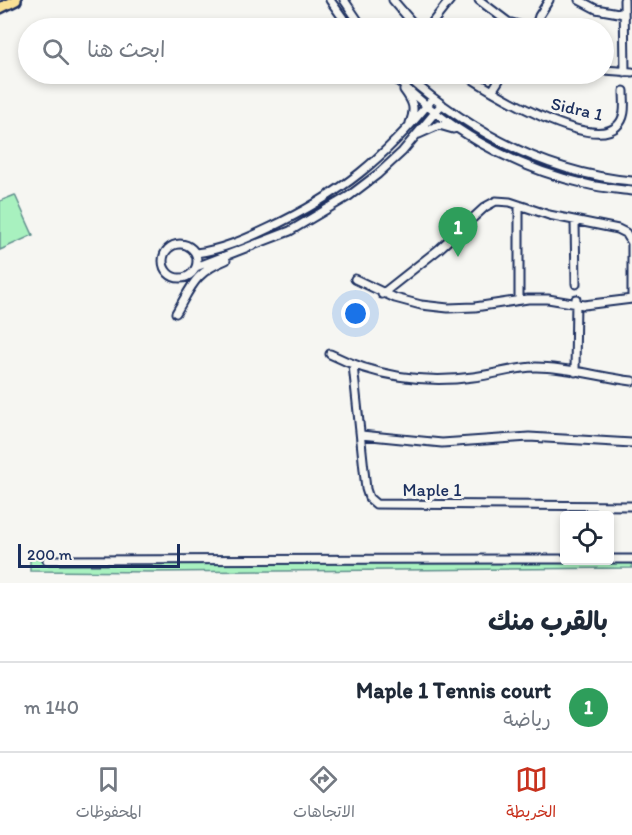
<!DOCTYPE html>
<html lang="ar">
<head>
<meta charset="utf-8">
<style>
  body { margin:0; font-family:Itim,"Playpen Sans Arabic",sans-serif; background:#f6f6f7; color:#1f2937; direction:rtl }
  .controls { position:absolute; right:18px; bottom:18px; display:grid; overflow:hidden; border-radius:6px; box-shadow:0 3px 9px #0003 }
  .controls button { width:54px; height:54px; display:grid; place-items:center; padding:0; border:0; border-bottom:2px solid #e0e1e3; background:#fff; color:#1f2937; font:30px sans-serif }
  .scale { position:absolute; left:18px; bottom:15px; width:162px; box-sizing:border-box; padding-left:6px; border:3px solid #1b2f5e; border-top:0; font-size:16px; line-height:21px; white-space:nowrap; color:#1b2f5e; -webkit-text-stroke:4px #f6f6f2; paint-order:stroke }
  .you { position:absolute; left:356px; top:314px; width:21px; height:21px; margin:-15px; border:4px solid #fff; border-radius:50%; background:#1a73e8; box-shadow:0 0 0 9px #1a73e833 }
  .badge { display:grid; place-items:center; width:39px; height:39px; border-radius:50%; background:#c8321e; color:#fff; font-size:20px; font-weight:700 }
  .pin { position:absolute; translate:-50% -50px; filter:drop-shadow(0 2px 3px #0008) }
  .pin::after { content:''; position:absolute; top:32px; width:21px; height:18px; background:inherit; clip-path:polygon(0 0,100% 0,50% 100%) }
  .list { margin:0; padding:0; list-style:none }
  h2 { display:flex; justify-content:space-between; align-items:center; height:78px; margin:0; padding:0 24px; font-size:26px }
  h2 small { font-size:20px; font-weight:400; color:#747a83 }
  .list li { display:grid; grid-template-columns:39px 1fr auto; gap:18px; align-items:center; box-sizing:border-box; height:90px; padding:0 24px; border-top:2px solid #e0e1e3 }
  .list b { display:block; font-size:22px; white-space:nowrap }
  .list p { margin:0; font-size:20px; white-space:nowrap; color:#747a83 }
  .list em { font-size:20px; font-style:normal; color:#747a83 }
  .icon { flex:none; width:33px; height:33px; fill:none; stroke:currentColor; stroke-width:2; stroke-linecap:round; stroke-linejoin:round }
  .map { position:relative; flex:none; width:632px; height:583px; overflow:hidden; direction:ltr }
  .search { position:absolute; background:#fff; box-shadow:0 3px 9px #0003; left:18px; right:18px; top:18px; height:66px; display:flex; align-items:center; gap:15px; box-sizing:border-box; padding:0 21px; border-radius:33px; color:#747a83; font-size:22px }
  .sheet { height:168px; background:#fff }
  nav { display:flex; justify-content:space-around; align-items:center; box-sizing:border-box; height:84px; border-top:2px solid #e0e1e3; background:#fff; font-size:16px; color:#747a83 }
  nav a { display:grid; justify-items:center; gap:3px }
  nav .on { color:#c8321e }
  .map>svg:first-child { display:block }
</style>
</head>
<body>
<div class="map">
<svg width="632" height="583" viewBox="0 0 632 583">
  <rect width="100%" height="100%" fill="#f6f6f2"/>
  <filter id="ink" filterUnits="userSpaceOnUse"><feTurbulence type="fractalNoise" baseFrequency=".0167" numOctaves="2"/><feDisplacementMap in="SourceGraphic" scale="12" xChannelSelector="R" yChannelSelector="G"/><feConvolveMatrix kernelMatrix="1 2 1 2 8 2 1 2 1" color-interpolation-filters="sRGB"/></filter>
  <g filter="url(#ink)">
    <path fill="#a8f1bf" stroke="#62908e" stroke-width="1.5" d="M15,195l18,40 -33,15v-49z
      M632,556v12l-475,4 -127,-1v-13l580,2z"/>
    <g fill="none" stroke-linecap="round" stroke-linejoin="round">
      <defs>
        <path id="minor" d="M330,0l20,28
          M344,0l19,28
          M393,0l24,28
          M479,0l29,22 15,4
          M579,0l17,9 28,5
          M624,0l1,72
          M428,28l22,-28
          M535,28l4,-12 10,-16
          M604,70l28,2
          M391,74c57,55 117,92 195,110 15,4 31,5 46,7
          M404,74c65,57 140,99 228,107
          M466,75c25,16 125,77 151,51 10,-9 7,-23 7,-35
          M404,90c9,12 12,18 6,33
          M492,91l11,-17
          M419,134l20,-9 14,4
          M575,222l1,62
          M163 261a17 17 0 1 1 34 0a17 17 0 1 1-34 0Z
          M196,253c25,-3 50,-14 73,-25 72,-34 115,-69 164,-130
          M196,267l94,-36 59,-35 29,-22 24,-22 40,-48
          M355,279l40,19 26,7 27,3 27,-1 53,-8h20l36,6 48,-6
          M382,294l57,-45 46,-42 11,-6 14,1 39,13 69,14 8,4 6,10v56
          M519,299v-94
          M176,313c16,-27 18,-40 50,-53
          M330,354c44,22 94,30 143,23 21,-2 42,-10 63,-10 32,0 64,10 96,14
          M353,365l13,124 3,9 7,6 256,2
          M575,372l1,-73
          M361,435l81,8 87,-6 103,6
          M610,559h22
          M47,560l517,-1"/>
        <path id="major" d="M0,8l16,-8"/>
      </defs>
      <use href="#minor" stroke="#1b2f5e" stroke-width="11"/>
      <use href="#major" stroke="#1b2f5e" stroke-width="14"/>
      <use href="#minor" stroke="#f6f6f2" stroke-width="7"/>
      <use href="#major" stroke="#f9e096" stroke-width="9"/>
    </g>
  </g>
  <g text-anchor="middle" dominant-baseline="central" stroke-width="6" stroke-linejoin="round" paint-order="stroke">
    <g font-size="18" fill="#1b2f5e" stroke="#f6f6f2">
      <text transform="translate(577 109) rotate(13)">Sidra 1</text>
      <text x="432" y="490">Maple 1</text>
    </g>
  </g>
</svg>
<div class="controls">
<button><svg class="icon" aria-label="locate" viewBox="0 0 24 24"><circle cx="12" cy="12" r="6"/><path d="M12 2v4M12 18v4M2 12h4M18 12h4"/></svg></button>
</div>
<div class="scale">200 m</div>
<div class="you"></div>
<div class="pin badge" style="left:458px;top:257px;background:#2e9e5b">1</div>
<div class="search"><svg class="icon" aria-label="search" viewBox="0 0 24 24"><circle cx="10" cy="10" r="6"/><path d="M15 15l6 6"/></svg>ابحث هنا</div>
</div>
<section class="sheet">
<h2>بالقرب منك<small></small></h2>
<ul class="list">
<li><span class="badge" style="background:#2e9e5b">1</span><div><b>Maple 1 Tennis court</b><p>رياضة</p></div><em>140 m</em></li>
</ul>
</section>
<nav>
<a class="on"><svg class="icon" aria-label="map" viewBox="0 0 24 24"><path d="M3 6l6-2 6 2 6-2v14l-6 2-6-2-6 2zM9 4v14M15 6v14"/></svg>الخريطة</a>
<a><svg class="icon" aria-label="directions" viewBox="0 0 24 24"><path d="M12 3l9 9-9 9-9-9zM9 14v-3h6M13 9l2 2-2 2"/></svg>الاتجاهات</a>
<a><svg class="icon" aria-label="saved" viewBox="0 0 24 24"><path d="M7 4h10v16l-5-4-5 4z"/></svg>المحفوظات</a>
</nav>
</body>
</html>
